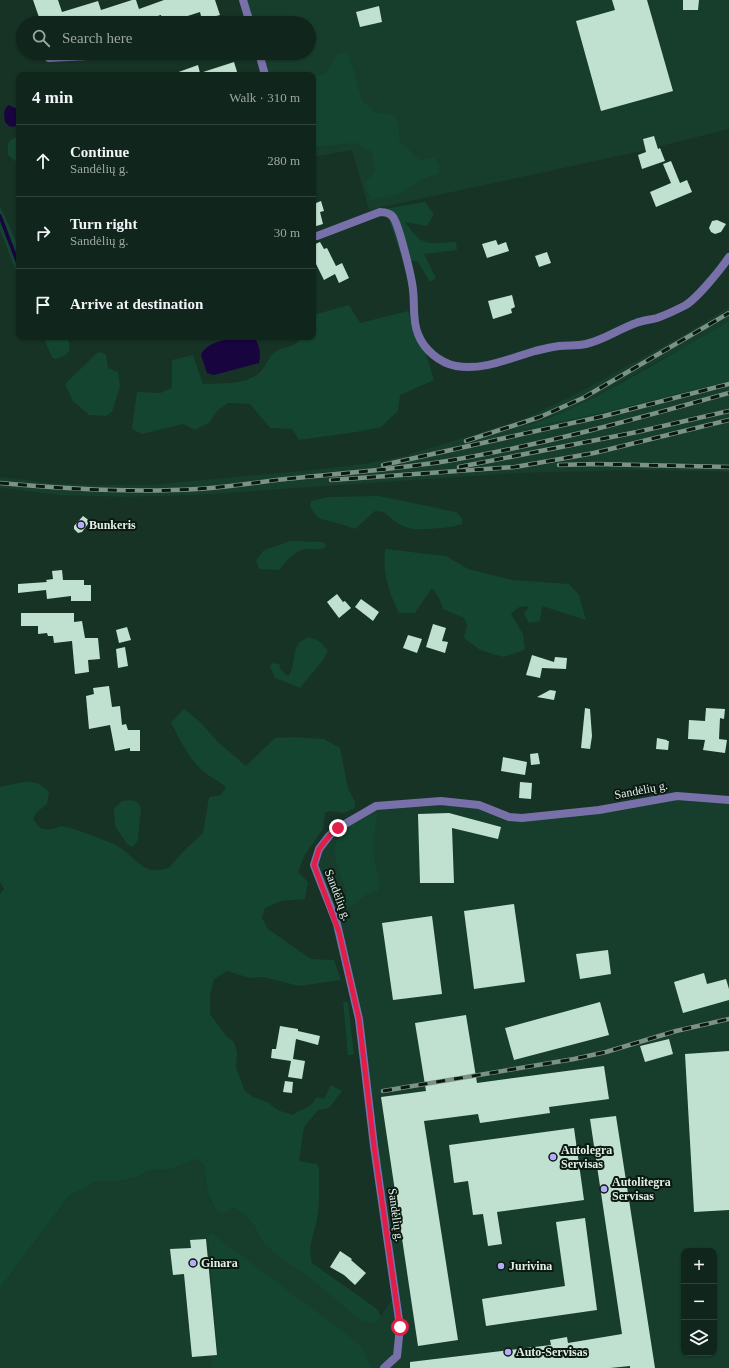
<!DOCTYPE html>
<html lang="en">
<head>
<meta charset="utf-8">
<style>
  body { margin:0; font-family:Georgia,serif; background:#1e3229; color:#f1f3f6 }
  .controls { position:absolute; right:12px; bottom:12px; display:grid; overflow:hidden; border-radius:8px; box-shadow:0 1px 3px #0004 }
  .controls button { width:36px; height:36px; display:grid; place-items:center; padding:0; border:0; border-bottom:1px solid #30433b; background:#10261c; color:#f1f3f6; font:20px sans-serif }
  .stop { position:absolute; width:12px; height:12px; margin:-9px; border:3px solid #e11d48; border-radius:50%; background:#fff }
  .stop.end { background:#e11d48; border-color:#fff; box-shadow:0 1px 4px #0008 }
  .list { margin:0; padding:0; list-style:none }
  h2 { display:flex; justify-content:space-between; align-items:center; height:52px; margin:0; padding:0 16px; font-size:17px }
  h2 small { font-size:13px; font-weight:400; color:#9ca5a3 }
  .list li { display:grid; grid-template-columns:26px 1fr auto; gap:12px; align-items:center; box-sizing:border-box; height:72px; padding:0 16px; border-top:1px solid #30433b }
  .list b { display:block; font-size:15px; white-space:nowrap }
  .list p { margin:0; font-size:13px; white-space:nowrap; color:#9ca5a3 }
  .list em { font-size:13px; font-style:normal; color:#9ca5a3 }
  .icon { flex:none; width:22px; height:22px; fill:none; stroke:currentColor; stroke-width:2; stroke-linecap:round; stroke-linejoin:round }
  .map { position:relative; flex:none; width:729px; height:1368px; overflow:hidden }
  .search { position:absolute; background:#10261c; box-shadow:0 1px 3px #0004; left:16px; top:16px; width:300px; height:44px; display:flex; align-items:center; gap:10px; box-sizing:border-box; padding:0 14px; border-radius:22px; color:#9ca5a3; font-size:15px }
  .panel { position:absolute; background:#10261c; box-shadow:0 1px 3px #0004; left:16px; top:72px; width:300px; height:268px; border-radius:8px }
  .map>svg:first-child { display:block }
</style>
</head>
<body>
<div class="map">
<svg width="729" height="1368" viewBox="0 0 729 1368">
  <rect width="100%" height="100%" fill="#163326"/>
  <path fill="#173d2c" fill-rule="evenodd" d="M243,0h486v129l-83,21 -277,60 -17,-60 -39,7v-82h-48l-6,-22h50v-30h-59z
    M729,307v14l-97,55 -54,30 -63,24 87,-17 127,-32v91l-87,-2 -125,3 -321,22 -72,2 -65,-2 -59,-7v-11l49,6 44,2h57l171,-16 42,-5 41,-8 120,-37 54,-26 111,-61z
    M677,796l52,4v568h-729v-80l69,-92 28,-15h22l19,-4 8,-5 12,-3 10,1 29,-11 8,7v16l6,20 21,6 13,6 9,11 5,11 6,9 8,7 13,10 18,10 72,51 19,-28 -36,-276 -18,-80 -27,-74 15,-29 38,-26 74,-9 81,17zM684,1251h30v102h-30z"/>
  <path fill="#144530" d="M348,51l14,49 14,13 19,2 3,8 2,20 8,5 6,8 7,4 14,-3 5,9 -2,8 -10,3 -21,11 -9,7 -27,5 -7,-16 11,-13 -3,-19 -17,-9 -42,4v-71l12,-2 11,-19z
    M19,136v28l-11,-9v-11l4,-5z
    M425,202l9,12 -7,12 -22,-4c18,26 22,21 51,20l1,8 -33,4 12,24 -6,4 -12,-20 -16,-4 -14,-41 -9,-7z
    M0,206l19,42v30l-19,-48z
    M349,305l11,18 48,-12 6,23 11,17 9,29 -34,15 -2,16 -17,16 -25,5 -57,8 -7,-11 -22,-1 -20,-24 -22,-1 -11,8 -7,11 -15,8 -12,-6 -41,10 -10,-5 5,-37 23,1 12,-5v-28l21,-5 10,29c20,-1 45,2 59,-14 4,-5 7,-14 13,-18 7,-6 16,-2 24,-12l-1,-3h15v-22z
    M729,321v60l-127,32 -90,18c22,-8 44,-15 65,-25 52,-25 102,-57 152,-85z
    M43,337l25,1 2,12c-4,6 -8,7 -15,9l-3,-2z
    M98,352l8,2 2,14 10,4 2,14 -8,26 -6,4 -17,-1 -16,-14 -8,-17z
    M379,496l77,16 6,6v6c-9,4 -45,7 -54,4 -9,-3 -17,-9 -24,-16l-9,-1 -20,18 -11,-4 -26,-7 -8,-11 1,-6 17,-4z
    M291,541l31,1 4,2 -1,4c-6,2 -12,1 -19,1 -12,1 -20,13 -27,21l-20,-1 -3,-9 8,-10z
    M385,549l61,7 22,13 44,11 57,4 10,11 7,25 -44,-14 -2,15 -11,2 -5,-9 5,-8 -10,1 -8,7 12,20 2,16 -22,7 -23,-7 -16,-12 3,-13 -3,-7 -21,-9 -4,-11 -7,-10 -17,25h-16c-11,-23 -16,-38 -14,-64z
    M309,637l10,4 9,9 -4,9 -24,29 -25,-10 -5,-11 2,-4 7,1 2,6 7,6c8,-8 3,-25 12,-34 2,-2 6,-3 9,-5z
    M184,709l17,14 16,18 29,25 29,-28 19,-1 30,2 16,9 8,40 7,14v6l-11,5 -15,-2 -4,2 -2,16 -19,27 -6,16 10,10 -3,17 -24,2 -16,7 -3,10 6,11 43,30 23,1 7,20 -42,6 -36,-9 -13,1 -23,-7 -13,8 -4,16v19l17,23 7,5 3,10 -1,16 9,23 8,6 14,5 11,8 14,5 19,-10 6,-8 7,2 7,-14 11,6 -13,17 -11,2 -14,17 -5,34 18,3 2,4c0,17 1,35 -2,51 -3,17 -10,27 -5,44l65,46 4,7 -5,7 -14,-2 -58,-48 -18,-11 -13,-10 -8,-7 -6,-9 -5,-11 -9,-11 -12,-6 -6,4h-9c-11,-15 -13,-28 -13,-46l-8,-7 -29,11 -10,-1 -12,3 -8,5 -19,4h-22l-28,15 -69,92v-394l4,-5 -4,-7v-95c18,-3 37,-12 49,6l-2,11 -10,8 -4,7 7,9c4,1 8,2 12,1 3,-1 6,-2 9,-3 8,0 46,15 55,19 20,11 25,32 53,23 10,-13 22,-24 34,-35l6,-36 12,-2 5,-8c-7,-6 -16,-10 -23,-16 -13,-11 -25,-34 -32,-49z
    M131,800l6,2 4,6 -3,32 -5,7 -6,-3 -12,-18 -1,-17 8,-8z
    M371,815h6c-2,14 -4,28 -3,42 2,11 7,22 4,34l-11,3 -20,15 -5,-7 5,-8c-6,-20 -20,-43 -6,-62 6,-6 22,-13 30,-17z
    M343,1002h5l6,53h-6z
    M208,1234l6,1 143,107 5,6 9,20h-160v-12l7,-1z"/>
  <path fill="#18043f" d="M9,105l10,5v13l-5,4 -5,-1 -4,-4c-1,-7 -2,-13 4,-17z
    M240,337h14c6,9 7,16 5,26l-45,12 -7,-2 -6,-18c6,-14 26,-15 39,-18z"/>
  <g fill="none" stroke-linecap="round" stroke-linejoin="round">
    <path stroke="#18043f" stroke-width="3.5" d="M0,216l19,50"/>
  </g>
  <path fill="#c0e1cf" d="M33,0h25l4,12 36,-11 3,9 31,-10h4l3,9 25,-9h51l5,15 -18,5 -2,-8 -34,11h-3l-2,-8 -27,8h-9l-1,-4 -5,2 -1,-3 -17,5h-15l-1,-3 -4,2 -2,-4 -14,5h-24z
    M612,0h35l26,91 -72,20 -25,-90 39,-11z
    M683,0h16l-1,10h-15z
    M379,6l3,16 -22,5 -4,-15z
    M234,62l4,13h-65v-1l25,-9 2,8z
    M654,136l4,13 2,-1 5,13 -23,8 -4,-14 8,-3 -3,-13z
    M671,161l9,22 7,-3 5,12 -36,15 -6,-15 21,-9 -8,-19z
    M313,198h2l1,5 5,-2 3,10 -4,1 3,12 -10,3z
    M717,220l9,4 -5,8 -6,2 -4,-2 -2,-4 3,-7z
    M496,240l2,5 8,-3 3,9 -22,7 -5,-14z
    M320,242l4,7 3,-1 9,18 6,-3 7,15 -10,5 -4,-9 -11,6 -11,-22v-13z
    M547,252l4,11 -12,4 -4,-11z
    M512,295l3,12 -4,2 1,4 -19,6 -5,-18z
    M83,516l7,5 -8,11 -4,1 -4,-4v-3z
    M62,570l1,10h21v5h7v16h-20v-5l-24,3 -1,-9 -28,3v-9l29,-2 -1,-2 7,-1 -1,-8z
    M337,594l6,8 2,-1 6,7 -12,10 -12,-16z
    M361,599l18,13 -6,9 -18,-14z
    M21,613h53v9l8,-1 3,17h13l2,21 -12,1 1,12 -14,2 -3,-33 -18,2 -1,-7h-5l-1,-3 -9,1v-8h-17z
    M433,624l13,4 -4,13 6,1 -3,11 -19,-6z
    M127,627l4,13 -12,3 -3,-13z
    M408,635l14,4 -5,14 -14,-5z
    M125,647l3,19 -10,2 -2,-19z
    M532,655l22,7 1,-5 12,1 -1,11 -24,-1 -2,10 -14,-3z
    M109,686l3,21 8,-1 2,19 4,-1 2,6h12v21h-10v-3l-15,3 -5,-26 -21,4 -3,-33 8,-2 -1,-6z
    M550,690l6,1 -2,9 -17,-3z
    M585,708l5,1 2,27 -2,13 -9,-1z
    M706,708l19,1 -1,10 -4,-1 -1,21 8,1 -2,13 -22,-3 2,-10 -17,-1 1,-19 16,1z
    M657,738l10,2v1h2l-1,9 -12,-1z
    M538,753l2,11 -9,1 -1,-11z
    M503,757l24,5 -2,13 -24,-4z
    M520,782l12,1 -1,16 -12,-1z
    M449,813l52,14 -3,12 -46,-11 2,55h-34l-2,-69z
    M514,904l11,78 -51,7 -10,-78z
    M432,916l10,78 -49,6 -11,-77z
    M608,950l3,24 -31,5 -4,-25z
    M704,973l3,11 19,-5 3,10v11l-46,13 -9,-31z
    M600,1002l9,33 -95,25 -9,-32z
    M466,1015l11,68 127,-17 5,33 -60,8 1,6 -70,10 -2,-9 -54,7 34,219 -40,6 -37,-249 45,-6 -11,-68z
    M280,1026l18,3v2l22,5 -2,9 -22,-6 -3,20 12,2 -3,18 -14,-2 3,-16 -20,-3 1,-9h4z
    M669,1039l4,15 -28,8 -5,-16z
    M729,1051v159l-35,2 -9,-158z
    M285,1081l8,1 -1,11 -9,-1z
    M616,1116l39,252h-25v-2l-20,2h-200v-6l141,-17 -1,-5 17,-3 1,6 54,-9 -32,-215z
    M574,1128l10,72 -87,12 5,32 -14,2 -5,-32 -10,1 -5,-34 -14,2 -5,-38z
    M585,1218l12,92 -111,16 -4,-27 83,-13 -9,-64z
    M206,1239l11,116 -25,2 -8,-83 -11,1 -3,-26 21,-1 -1,-8z
    M340,1251l12,8 -1,1 15,13 -11,12 -11,-10 -14,-8z"/>
  <g fill="none" stroke-linecap="round" stroke-linejoin="round">
    <path stroke="#7871a9" stroke-width="8" d="M243,0l7,23
      M259,53l6,22
      M49,58l99,-5
      M313,236h4l63,-24c5,0 10,1 13,5 6,8 19,61 20,73 2,15 -1,30 5,44 6,16 22,29 38,32 27,5 54,-8 79,-15 8,-2 16,-4 24,-5 9,-1 18,0 27,-2 18,-4 33,-15 50,-21 7,-3 14,-3 21,-5 9,-3 19,-8 27,-12 12,-6 37,-37 45,-49
      M384,1368l13,-12 3,-29 -26,-181 -15,-127 -22,-95 -23,-59 5,-16 10,-13 9,-8 38,-22 65,-5 38,4 30,12 13,1 77,-8 78,-14 52,4"/>
    <defs>
      <path id="rail" d="M466,441l74,-24 43,-19 146,-85
        M383,465l221,-49 125,-32
        M559,465l37,-1 133,3
        M459,467l178,-35 92,-21
        M331,480l184,-13 79,-14 135,-33
        M0,483c65,6 131,10 197,6 33,-2 66,-8 99,-11 51,-5 101,-9 151,-17 96,-16 189,-42 282,-68
        M383,1091l191,-32 32,-7 70,-21 53,-12"/>
    </defs>
    <use href="#rail" stroke="#7b9286" stroke-width="4.5"/>
    <use href="#rail" stroke="#0c1812" stroke-width="3" stroke-dasharray="9" stroke-linecap="butt"/>
  </g>
  <g fill="none" stroke-linecap="round" stroke-linejoin="round">
    <path stroke="#e11d48" stroke-width="5" d="M338,828l-9,8 -10,13 -5,16 25,67 20,87 15,127 26,181"/>
  </g>
  <g fill="#b5acf8" stroke="#0c1812" stroke-width="1.5">
    <circle cx="81" cy="525" r="4"/>
    <circle cx="553" cy="1157" r="4"/>
    <circle cx="604" cy="1189" r="4"/>
    <circle cx="193" cy="1263" r="4"/>
    <circle cx="501" cy="1266" r="4"/>
    <circle cx="508" cy="1352" r="4"/>
  </g>
  <g text-anchor="middle" dominant-baseline="central" stroke-width="4" stroke-linejoin="round" paint-order="stroke">
    <g font-size="12" font-weight="bold" fill="#dff0e6" stroke="#0c1812" text-anchor="start">
      <text x="89" y="525">Bunkeris</text>
      <text x="561" y="1150">Autolegra<tspan x="561" dy="14">Servisas</tspan></text>
      <text x="612" y="1182">Autolitegra<tspan x="612" dy="14">Servisas</tspan></text>
      <text x="201" y="1263">Ginara</text>
      <text x="509" y="1266">Jurivina</text>
      <text x="516" y="1352">Auto-Servisas</text>
    </g>
    <g font-size="12" fill="#dff0e6" stroke="#0c1812">
      <text transform="translate(641 790) rotate(-11)">Sandėlių g.</text>
      <text transform="translate(338 895) rotate(69)">Sandėlių g.</text>
      <text transform="translate(396 1215) rotate(82)">Sandėlių g.</text>
    </g>
  </g>
</svg>
<div class="controls">
<button>+</button>
<button>−</button>
<button><svg class="icon" aria-label="layers" viewBox="0 0 24 24"><path d="M12 4l9 5-9 5-9-5zM3 14l9 5 9-5"/></svg></button>
</div>
<div class="stop" style="left:400px;top:1327px"></div>
<div class="stop end" style="left:338px;top:828px"></div>
<div class="search"><svg class="icon" aria-label="search" viewBox="0 0 24 24"><circle cx="10" cy="10" r="6"/><path d="M15 15l6 6"/></svg>Search here</div>
<section class="panel">
<h2>4 min<small>Walk · 310 m</small></h2>
<ul class="list">
<li><svg class="icon" aria-label="ahead" viewBox="0 0 24 24"><path d="M12 20V5M6 11l6-6 6 6"/></svg><div><b>Continue</b><p>Sandėlių g.</p></div><em>280 m</em></li>
<li><svg class="icon" aria-label="right" viewBox="0 0 24 24"><path d="M7 20v-9h11M14 6l5 5-5 5"/></svg><div><b>Turn right</b><p>Sandėlių g.</p></div><em>30 m</em></li>
<li><svg class="icon" aria-label="arrive" viewBox="0 0 24 24"><path d="M6 21V4h12l-3 4 3 4H6"/></svg><div><b>Arrive at destination</b></div></li>
</ul>
</section>
</div>
</body>
</html>
